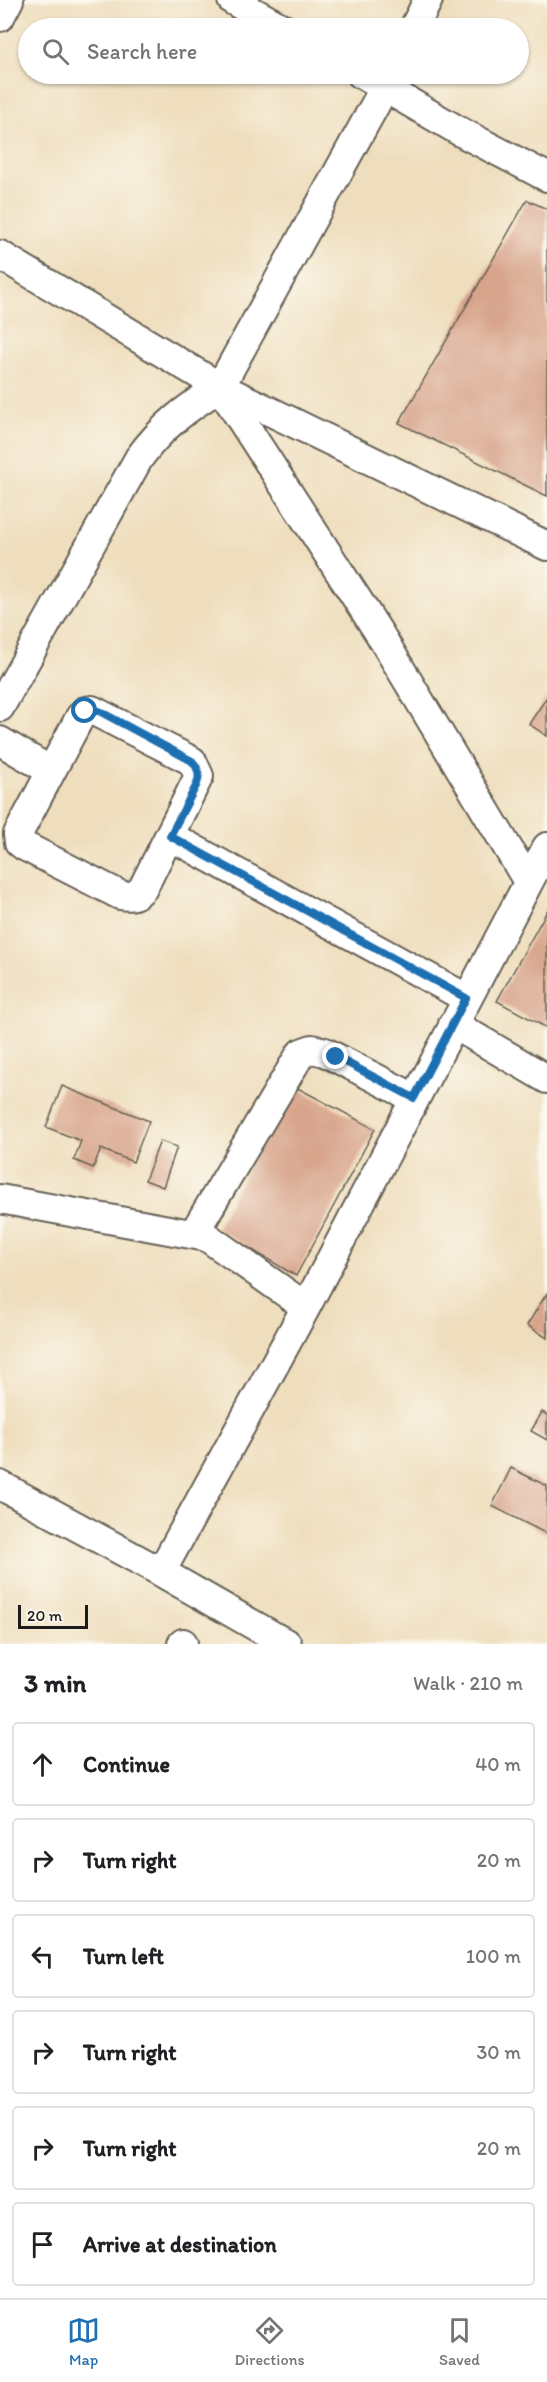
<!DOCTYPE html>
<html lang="en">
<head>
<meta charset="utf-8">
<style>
  body { margin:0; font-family:Itim,sans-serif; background:#f2f2f2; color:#202124 }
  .scale { position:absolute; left:18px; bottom:15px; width:70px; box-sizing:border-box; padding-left:6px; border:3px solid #1c1c1c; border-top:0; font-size:16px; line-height:21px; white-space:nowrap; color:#1c1c1c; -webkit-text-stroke:4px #fbf7ec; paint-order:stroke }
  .stop { position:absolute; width:18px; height:18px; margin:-14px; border:4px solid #1f6fb2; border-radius:50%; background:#fff }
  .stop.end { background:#1f6fb2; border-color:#fff; box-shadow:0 2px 6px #0008 }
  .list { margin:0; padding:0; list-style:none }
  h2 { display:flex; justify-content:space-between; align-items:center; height:78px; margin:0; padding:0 24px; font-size:26px }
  h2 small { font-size:20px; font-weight:400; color:#757577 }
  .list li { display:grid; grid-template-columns:39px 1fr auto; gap:18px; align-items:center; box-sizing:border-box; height:84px; margin:0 12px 12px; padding:0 12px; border:2px solid #e0e0e0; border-radius:6px }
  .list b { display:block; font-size:22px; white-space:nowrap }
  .list em { font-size:20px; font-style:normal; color:#757577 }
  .icon { flex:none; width:33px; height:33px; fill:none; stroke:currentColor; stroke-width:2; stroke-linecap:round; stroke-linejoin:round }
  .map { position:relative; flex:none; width:547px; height:1644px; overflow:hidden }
  .search { position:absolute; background:#fff; box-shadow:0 2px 4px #0004; left:18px; right:18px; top:18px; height:66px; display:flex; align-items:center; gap:15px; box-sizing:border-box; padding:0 21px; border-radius:33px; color:#757577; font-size:22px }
  .sheet { height:654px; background:#fff }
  nav { display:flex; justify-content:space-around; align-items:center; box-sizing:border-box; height:84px; border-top:2px solid #e0e0e0; background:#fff; font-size:16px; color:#757577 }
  nav a { display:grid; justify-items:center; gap:3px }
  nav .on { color:#1f6fb2 }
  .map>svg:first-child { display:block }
</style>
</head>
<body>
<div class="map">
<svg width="547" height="1644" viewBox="0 0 547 1644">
  <rect width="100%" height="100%" fill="#fbf7ec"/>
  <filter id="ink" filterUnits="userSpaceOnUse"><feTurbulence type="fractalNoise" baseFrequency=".0167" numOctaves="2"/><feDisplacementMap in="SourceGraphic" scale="12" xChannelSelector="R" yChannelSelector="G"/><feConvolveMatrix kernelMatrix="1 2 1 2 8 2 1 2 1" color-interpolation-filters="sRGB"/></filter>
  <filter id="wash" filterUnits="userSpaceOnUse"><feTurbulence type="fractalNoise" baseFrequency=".008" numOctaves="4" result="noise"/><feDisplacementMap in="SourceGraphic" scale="24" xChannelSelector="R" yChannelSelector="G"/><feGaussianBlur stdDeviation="1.35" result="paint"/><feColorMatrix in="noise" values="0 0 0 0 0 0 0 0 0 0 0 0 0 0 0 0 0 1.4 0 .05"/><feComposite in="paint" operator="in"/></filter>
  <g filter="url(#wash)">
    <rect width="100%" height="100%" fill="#efdebd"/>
    <g id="blocks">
      <path fill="#d8a58c" d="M527,200l20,9v287l-148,-73z
        M547,697v39l-18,-12z
        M547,911v117l-50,-27z
        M292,1085l83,44 -79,147 -80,-48z
        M62,1086l87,35 -16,41 -32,-13 -8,19 -19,-8 7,-19 -35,-14z
        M160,1141l17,6 -14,40 -18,-7z
        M547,1293v45l-20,-13z
        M542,1412l5,3v25l-16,-9z
        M511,1468l36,18v48l-55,-28z"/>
    </g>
  </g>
  <g filter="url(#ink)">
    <use href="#blocks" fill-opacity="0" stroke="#666054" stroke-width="1.5"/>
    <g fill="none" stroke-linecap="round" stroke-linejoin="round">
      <defs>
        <path id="minor" d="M232,0l50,28
          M0,17l9,-17
          M414,28l14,-28
          M361,74l98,57 88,46
          M0,255l220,132 159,246 148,247
          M220,387l172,-313
          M0,707l139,-249c24,-33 47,-49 81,-71l327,159
          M92,710l100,51 7,15 -56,112c-7,8 -12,9 -23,7l-96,-49 -5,-4 -1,-8 62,-117 5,-6z
          M0,741l51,30
          M170,836l296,162
          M453,1024l94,55
          M0,1199l207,38 99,70 241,-460
          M194,1233l107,-180 11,-4 13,3 89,46
          M0,1485l161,87 145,-265
          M161,1572l126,72
          M182,1644l1,-1"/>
      </defs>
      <use href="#minor" stroke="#666054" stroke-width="32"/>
      <use href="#minor" stroke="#fff" stroke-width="28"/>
    </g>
  </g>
  <g fill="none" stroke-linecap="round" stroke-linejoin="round" filter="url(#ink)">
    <path stroke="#1f6fb2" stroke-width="8" d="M85,711h14l93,50c7,8 8,14 5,23l-27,52 296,162 -52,100 -78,-41"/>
  </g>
</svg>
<div class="scale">20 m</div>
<div class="stop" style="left:85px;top:711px"></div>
<div class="stop end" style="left:336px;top:1057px"></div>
<div class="search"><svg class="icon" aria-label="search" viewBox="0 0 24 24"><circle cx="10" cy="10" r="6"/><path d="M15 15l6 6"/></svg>Search here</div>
</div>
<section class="sheet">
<h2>3 min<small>Walk · 210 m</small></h2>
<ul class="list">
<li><svg class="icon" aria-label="ahead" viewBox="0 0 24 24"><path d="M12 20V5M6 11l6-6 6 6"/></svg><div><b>Continue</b></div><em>40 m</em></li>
<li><svg class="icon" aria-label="right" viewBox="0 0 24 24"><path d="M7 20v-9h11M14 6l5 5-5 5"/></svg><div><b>Turn right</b></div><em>20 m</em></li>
<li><svg class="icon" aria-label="left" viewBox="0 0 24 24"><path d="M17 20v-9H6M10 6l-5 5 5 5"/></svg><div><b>Turn left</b></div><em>100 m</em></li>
<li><svg class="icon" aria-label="right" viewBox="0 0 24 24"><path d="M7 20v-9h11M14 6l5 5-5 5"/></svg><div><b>Turn right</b></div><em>30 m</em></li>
<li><svg class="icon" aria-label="right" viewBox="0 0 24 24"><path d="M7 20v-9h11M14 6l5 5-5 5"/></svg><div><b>Turn right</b></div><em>20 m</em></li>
<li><svg class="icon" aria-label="arrive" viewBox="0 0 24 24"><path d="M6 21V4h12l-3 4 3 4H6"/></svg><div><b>Arrive at destination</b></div></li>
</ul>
</section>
<nav>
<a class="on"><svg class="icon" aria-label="map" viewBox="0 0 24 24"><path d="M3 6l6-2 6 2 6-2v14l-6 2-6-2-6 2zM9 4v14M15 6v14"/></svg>Map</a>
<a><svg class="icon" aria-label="directions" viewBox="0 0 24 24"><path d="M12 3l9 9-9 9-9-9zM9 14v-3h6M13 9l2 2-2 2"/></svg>Directions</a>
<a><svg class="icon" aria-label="saved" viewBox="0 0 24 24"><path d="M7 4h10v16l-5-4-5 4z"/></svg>Saved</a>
</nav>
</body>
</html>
